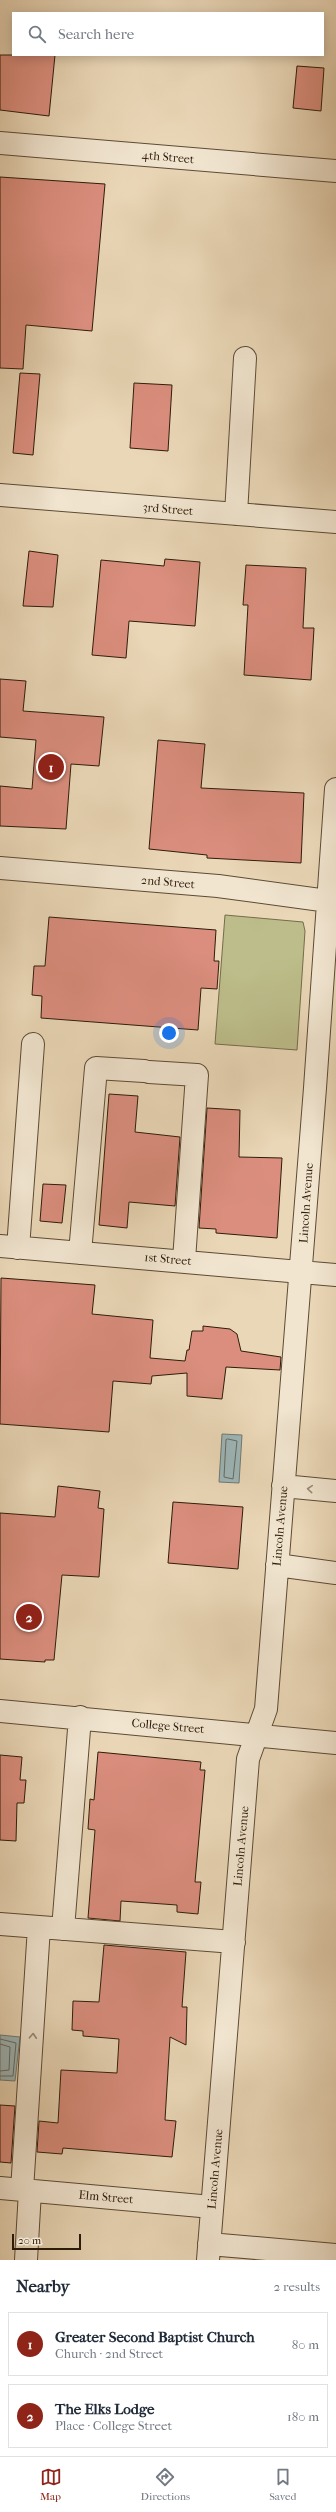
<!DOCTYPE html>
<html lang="en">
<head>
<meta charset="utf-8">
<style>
  body { margin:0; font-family:"IM FELL French Canon",serif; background:#f6f6f7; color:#1f2937 }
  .scale { position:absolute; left:12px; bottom:10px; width:69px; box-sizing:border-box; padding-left:4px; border:2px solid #2e1c0a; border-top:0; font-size:11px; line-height:14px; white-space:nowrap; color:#2e1c0a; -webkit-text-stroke:3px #f1e5d0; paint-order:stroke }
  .you { position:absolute; left:169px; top:1033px; width:14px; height:14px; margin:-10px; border:3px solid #fff; border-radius:50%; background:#1a73e8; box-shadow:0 0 0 6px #1a73e833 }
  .badge { display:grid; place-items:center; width:26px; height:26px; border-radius:50%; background:#8f2418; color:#fff; font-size:13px; font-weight:700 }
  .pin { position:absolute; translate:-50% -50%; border:2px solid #fff; box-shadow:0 1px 4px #0006 }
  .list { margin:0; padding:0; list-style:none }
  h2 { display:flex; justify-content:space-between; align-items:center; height:52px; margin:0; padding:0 16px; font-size:17px }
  h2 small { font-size:13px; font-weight:400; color:#747a83 }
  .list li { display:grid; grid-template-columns:26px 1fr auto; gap:12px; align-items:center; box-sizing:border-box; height:64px; margin:0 8px 8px; padding:0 8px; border:1px solid #e0e1e3; border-radius:0px }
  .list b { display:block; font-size:15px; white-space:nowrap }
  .list p { margin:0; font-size:13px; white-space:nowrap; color:#747a83 }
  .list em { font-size:13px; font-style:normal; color:#747a83 }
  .icon { flex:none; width:22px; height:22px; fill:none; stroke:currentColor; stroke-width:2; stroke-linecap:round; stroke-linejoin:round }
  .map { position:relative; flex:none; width:336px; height:2260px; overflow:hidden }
  .search { position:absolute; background:#fff; box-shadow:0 2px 10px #0003; left:12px; right:12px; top:12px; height:44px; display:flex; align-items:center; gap:10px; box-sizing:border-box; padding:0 14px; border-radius:0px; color:#747a83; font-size:15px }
  .sheet { height:196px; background:#fff }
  nav { display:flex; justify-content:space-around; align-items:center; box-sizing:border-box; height:56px; border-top:1px solid #e0e1e3; background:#fff; font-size:11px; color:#747a83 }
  nav a { display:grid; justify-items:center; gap:2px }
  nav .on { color:#8f2418 }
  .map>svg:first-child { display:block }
</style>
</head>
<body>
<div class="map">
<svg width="336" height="2260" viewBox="0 0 336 2260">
  <rect width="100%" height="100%" fill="#ead7b7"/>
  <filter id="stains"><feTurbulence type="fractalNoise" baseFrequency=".005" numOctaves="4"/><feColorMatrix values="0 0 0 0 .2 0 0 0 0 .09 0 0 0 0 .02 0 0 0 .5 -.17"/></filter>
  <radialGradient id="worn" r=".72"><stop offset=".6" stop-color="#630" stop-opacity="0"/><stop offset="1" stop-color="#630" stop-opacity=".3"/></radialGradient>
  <path fill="#bcbd8a" stroke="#756c4a" d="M225,915l78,7 2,9 -8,119 -82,-6z"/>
  <path fill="#9db7b9" stroke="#717973" d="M222,1434l20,1 -3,48 -20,-1z
    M0,2035l20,2 -5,44 -15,-1z"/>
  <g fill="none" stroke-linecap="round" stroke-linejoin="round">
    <path stroke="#666a62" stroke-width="1" d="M228,1439l9,2 -4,38 -9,-2 2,-37z
      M0,2039l16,4 -3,33h-13
      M0,2044l10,3 -1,23 -9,1"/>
  </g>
  <path fill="#db8e7e" stroke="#2e1c0a" d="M0,55h55l-6,61 -49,-6z
    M297,66l27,2 -3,43 -28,-3z
    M0,177l105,7 -13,147 -66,-6 -3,44 -23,-1z
    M20,373l20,1 -7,81 -20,-2z
    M134,383l38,2 -4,66 -38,-3z
    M29,551l29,4 -5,52 -30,-1z
    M165,559l35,3 -5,64 -66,-5 -3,37 -34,-3 9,-95 63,6z
    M246,565l60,3 -3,60h11l-3,52 -67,-5 4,-70h-5z
    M0,679l26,2 -3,30 81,6 -5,49 -28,-2 -5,65 -66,-3v-40l32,3 4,-49 -36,-3z
    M158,740l47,4 -4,44 103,5 -3,70 -94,-5v-3l-58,-6z
    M49,917l167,13 -2,31h5l-2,28 -16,-1 -3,42 -157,-12 1,-22 -10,-1 2,-29h11z
    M109,1094l29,2 -3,36 45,5 -5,69 -46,-4 -2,26 -28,-3z
    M207,1108l33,2 -1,47 43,1 -5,80 -61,-5v-4l-17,-1z
    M43,1184l23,1 -4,38 -22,-2z
    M1,1278l94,7 -3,29 61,6 -3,38 35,3 2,-11h2l3,-19h11v-5l27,3 7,5 4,17 40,6 -1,13 -54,-3 -4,32 -35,-3v-23l-35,3 -1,8 -38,-3 -4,51 -109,-8z
    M58,1486l42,5 -2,17 6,1 -5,68 -37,-2 -8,85h-9v2l-45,-3v-146l55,4z
    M173,1502l70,5 -5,62 -70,-6z
    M98,1752l103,10 -1,8h5l-10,112h6l-3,32 -21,-2v-7l-56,-4 -1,20 -32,-3 7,-88 -7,-1 2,-30 4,1z
    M0,1755l22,2 -2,23h6l-2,23h-7l-1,38 -16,-1z
    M104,1945l82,7 -4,55h5l-1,38 -16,-8 -5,83 11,1 -4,36 -109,-9 -1,6 -25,-2 2,-31 19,2 3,-53 56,3 2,-34 -36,-3v-5l-11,-1 1,-29 26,1z
    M0,2105l15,1 -4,57 -11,-1z"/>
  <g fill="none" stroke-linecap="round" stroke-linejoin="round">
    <defs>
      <path id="minor" d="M0,143l336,28
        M0,495l336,27
        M236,514l9,-156
        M0,868l218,18 118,16
        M149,1072l48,3 -13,185
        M0,1246l336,29
        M18,1248l15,-204
        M80,1253l16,-185 48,3
        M283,1486l53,5
        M277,1565l59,8
        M0,1711l336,32
        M0,1924l234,18
        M63,1929l17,-212
        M0,2188l212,19
        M22,2190l17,-263
        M209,2244l127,11
        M26,2260l4,-69
        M208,2260l40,-501 18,-50 49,-621 21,-299"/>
    </defs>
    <use href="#minor" stroke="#5d4b35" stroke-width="24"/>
    <use href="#minor" stroke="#f1e5d0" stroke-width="22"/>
  </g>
  <defs><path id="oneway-chevron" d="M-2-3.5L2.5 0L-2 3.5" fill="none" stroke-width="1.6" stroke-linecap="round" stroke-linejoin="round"/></defs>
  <g stroke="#998b77">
    <use href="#oneway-chevron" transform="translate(310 1489) rotate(-175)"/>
    <use href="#oneway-chevron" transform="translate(33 2036) rotate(-87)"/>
  </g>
  <g text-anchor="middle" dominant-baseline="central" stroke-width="3" stroke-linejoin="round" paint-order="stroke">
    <g font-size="12" fill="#2e1c0a" stroke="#f1e5d0">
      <text transform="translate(168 157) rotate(5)">4th Street</text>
      <text transform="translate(168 509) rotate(5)">3rd Street</text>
      <text transform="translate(168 882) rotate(5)">2nd Street</text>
      <text transform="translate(306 1203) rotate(-86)">Lincoln Avenue</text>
      <text transform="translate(168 1259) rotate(5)">1st Street</text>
      <text transform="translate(280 1526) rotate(-85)">Lincoln Avenue</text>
      <text transform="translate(168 1726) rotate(5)">College Street</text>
      <text transform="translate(241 1846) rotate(-85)">Lincoln Avenue</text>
      <text transform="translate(215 2169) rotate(-85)">Lincoln Avenue</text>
      <text transform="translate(106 2197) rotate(5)">Elm Street</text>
    </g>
  </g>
  <rect width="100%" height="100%" filter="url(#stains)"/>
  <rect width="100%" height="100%" fill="url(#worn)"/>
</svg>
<div class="scale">20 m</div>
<div class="you"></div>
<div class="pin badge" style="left:51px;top:767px">1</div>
<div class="pin badge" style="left:29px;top:1617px">2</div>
<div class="search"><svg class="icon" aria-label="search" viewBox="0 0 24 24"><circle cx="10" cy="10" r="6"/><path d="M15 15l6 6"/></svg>Search here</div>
</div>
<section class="sheet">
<h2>Nearby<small>2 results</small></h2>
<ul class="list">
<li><span class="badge">1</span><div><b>Greater Second Baptist Church</b><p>Church · 2nd Street</p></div><em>80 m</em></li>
<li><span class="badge">2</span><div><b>The Elks Lodge</b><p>Place · College Street</p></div><em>180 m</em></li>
</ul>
</section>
<nav>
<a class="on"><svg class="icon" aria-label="map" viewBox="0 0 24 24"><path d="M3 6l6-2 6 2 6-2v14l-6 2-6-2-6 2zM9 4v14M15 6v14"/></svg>Map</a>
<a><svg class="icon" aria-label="directions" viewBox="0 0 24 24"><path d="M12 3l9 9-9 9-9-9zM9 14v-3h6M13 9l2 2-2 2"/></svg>Directions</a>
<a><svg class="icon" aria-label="saved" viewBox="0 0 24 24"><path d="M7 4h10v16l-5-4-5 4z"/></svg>Saved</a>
</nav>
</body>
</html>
